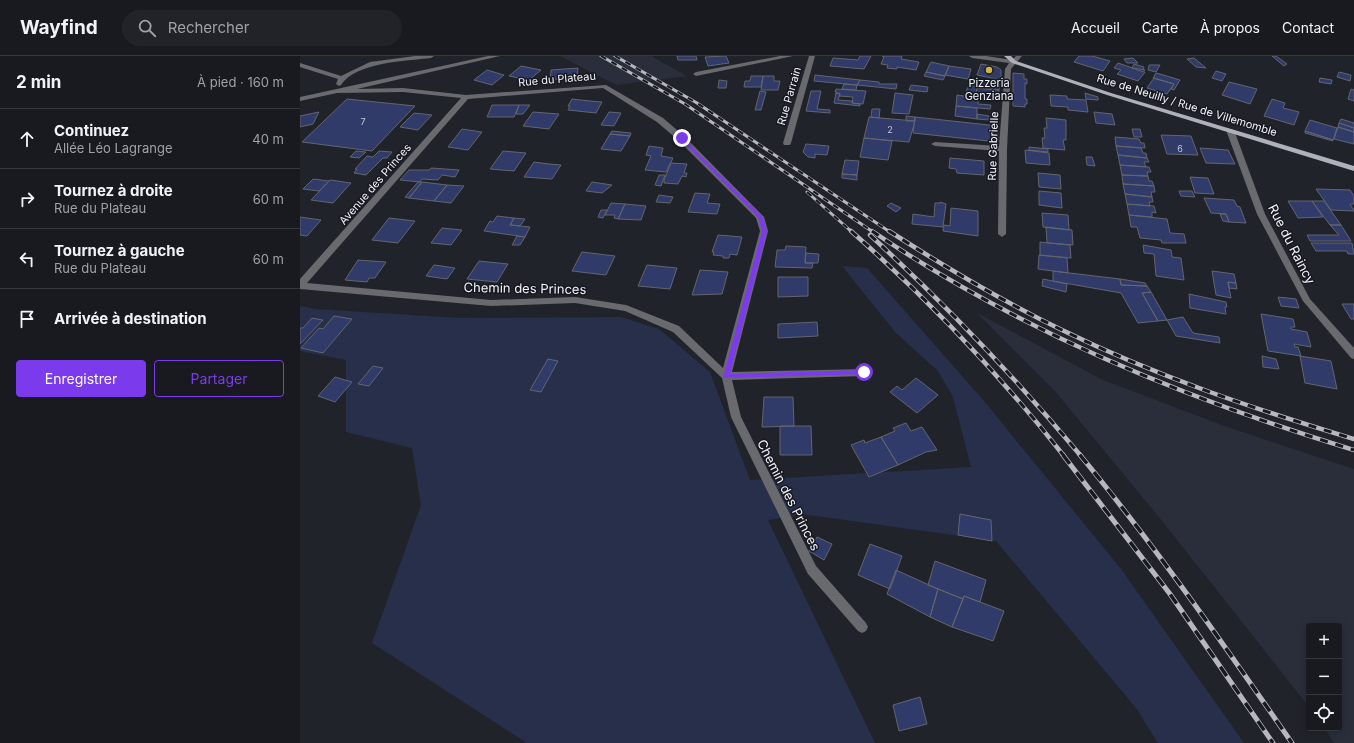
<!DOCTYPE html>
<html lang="fr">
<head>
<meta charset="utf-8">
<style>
  body { margin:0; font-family:Inter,sans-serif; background:#222329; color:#f1f3f6 }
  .controls { position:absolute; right:12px; bottom:12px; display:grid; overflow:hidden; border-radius:4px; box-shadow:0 2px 10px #0003 }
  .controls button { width:36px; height:36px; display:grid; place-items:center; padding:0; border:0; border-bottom:1px solid #37383e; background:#191a20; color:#f1f3f6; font:20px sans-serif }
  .stop { position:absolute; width:12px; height:12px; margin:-9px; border:3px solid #7c3aed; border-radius:50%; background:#fff }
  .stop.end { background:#7c3aed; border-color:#fff; box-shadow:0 1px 4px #0008 }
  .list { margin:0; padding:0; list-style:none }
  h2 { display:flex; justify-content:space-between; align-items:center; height:52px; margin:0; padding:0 16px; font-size:17px }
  h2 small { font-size:13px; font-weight:400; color:#9fa1a5 }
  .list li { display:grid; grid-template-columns:26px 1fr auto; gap:12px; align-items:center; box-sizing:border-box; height:60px; padding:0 16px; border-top:1px solid #37383e }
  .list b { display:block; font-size:15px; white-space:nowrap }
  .list p { margin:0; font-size:13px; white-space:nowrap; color:#9fa1a5 }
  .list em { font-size:13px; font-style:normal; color:#9fa1a5 }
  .actions { display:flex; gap:8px; padding:12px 16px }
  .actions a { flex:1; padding:9px 0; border:1px solid #7c3aed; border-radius:4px; text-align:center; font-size:14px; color:#7c3aed }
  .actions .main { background:#7c3aed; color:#fff }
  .icon { flex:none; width:22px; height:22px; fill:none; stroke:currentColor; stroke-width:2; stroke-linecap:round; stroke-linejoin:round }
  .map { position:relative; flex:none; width:1054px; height:687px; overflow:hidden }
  header { display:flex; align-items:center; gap:24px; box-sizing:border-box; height:56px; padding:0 20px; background:#191a20; border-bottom:1px solid #37383e }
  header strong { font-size:19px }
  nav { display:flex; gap:22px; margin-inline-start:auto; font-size:14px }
  .search { width:280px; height:36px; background:#222329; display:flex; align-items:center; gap:10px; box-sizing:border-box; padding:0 14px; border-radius:22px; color:#9fa1a5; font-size:15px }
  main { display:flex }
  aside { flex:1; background:#191a20 }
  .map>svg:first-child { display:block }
</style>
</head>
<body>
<header>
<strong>Wayfind</strong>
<div class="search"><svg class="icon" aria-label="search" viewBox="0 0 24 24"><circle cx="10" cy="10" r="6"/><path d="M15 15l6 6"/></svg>Rechercher</div>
<nav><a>Accueil</a><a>Carte</a><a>À propos</a><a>Contact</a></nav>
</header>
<main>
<aside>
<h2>2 min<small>À pied · 160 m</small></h2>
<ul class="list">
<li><svg class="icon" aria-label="ahead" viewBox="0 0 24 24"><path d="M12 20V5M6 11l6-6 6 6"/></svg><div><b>Continuez</b><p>Allée Léo Lagrange</p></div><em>40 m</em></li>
<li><svg class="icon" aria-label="right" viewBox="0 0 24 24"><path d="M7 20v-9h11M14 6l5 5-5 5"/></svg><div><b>Tournez à droite</b><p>Rue du Plateau</p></div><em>60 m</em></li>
<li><svg class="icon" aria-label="left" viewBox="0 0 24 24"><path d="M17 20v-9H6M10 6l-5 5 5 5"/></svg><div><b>Tournez à gauche</b><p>Rue du Plateau</p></div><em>60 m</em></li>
<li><svg class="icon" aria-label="arrive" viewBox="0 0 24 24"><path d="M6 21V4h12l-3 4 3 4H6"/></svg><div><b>Arrivée à destination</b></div></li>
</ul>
<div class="actions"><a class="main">Enregistrer</a><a>Partager</a></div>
</aside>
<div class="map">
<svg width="1054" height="687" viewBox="0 0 1054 687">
  <rect width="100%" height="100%" fill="#21232b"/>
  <path fill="#2a2e3b" d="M260,0h91l36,20 -71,9z
    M677,257l126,67 124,47 127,42v274h-20l-10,-15h15v-102h-30v81l-146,-185 -108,-131z"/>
  <path fill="#282f4b" d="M542,210l25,2 117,133 137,168 123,174h-86l-22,-35 -140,-167 -194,-27 -34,6 107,223h-348l-155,-100 49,-138 -9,-57 -66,-16v-72l-46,-9v-45l15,3 144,9 162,-1 38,12 51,43 40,108 221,-13 -18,-70 -15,-26 -42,-38z"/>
  <path fill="#313b69" stroke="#62656e" d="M377,0h19l1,4h-19z
    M426,0l3,7 -21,3 -3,-9z
    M560,0h11l-7,13 -34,-3 3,-8 25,2z
    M582,0h20l-1,3 18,3 -3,8 -19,-3v2l-10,-1 1,-3 -7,-1 3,-7z
    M779,0h13l18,5 -7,10 -29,-9z
    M972,0h4l11,8 -3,2z
    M833,2l5,5h-11l-3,-4z
    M894,2l12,10 -10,-1 -9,-8z
    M631,6l18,4 -4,10 -19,-4z
    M818,7l26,9h1l-7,9 -21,-7 4,-4 -7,-2z
    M681,8l16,3 4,3v10l-24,-5z
    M834,8l10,3 -1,3h2l-13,-2z
    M849,9h11l-4,7 -8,-2z
    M221,10l20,4 -12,10 -20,-4z
    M649,10l22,3 -3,10 -23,-4z
    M278,12l-1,8 -27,4 1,-10z
    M187,14l17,5 -12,10 -18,-5z
    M916,15l10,3 -4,7 -10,-3z
    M626,16l19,4 -2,4 -19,-4z
    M1039,16l12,3 -1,6 -13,-4z
    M713,17l11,1v5h3v5l-2,-1v16h2v5h-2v3l-12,-1z
    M856,17l4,1 20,6 -6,10 -3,-1 3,-5 -21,-6z
    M515,19l45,5 -3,5 -43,-4z
    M451,20h12l-2,11h-17l1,-6h5z
    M463,20h11v5h6l-2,9h-17z
    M854,22l20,6 -7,10 -20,-6z
    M1020,22l12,2 -1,4 -12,-2z
    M672,23l7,1 -4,17 -11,-1z
    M419,24l8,1 -1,7h-8z
    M560,24l19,2v2h18l-1,5 -39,-4z
    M679,25l21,2 -1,7 -21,-2z
    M929,26l28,7 -7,15 -28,-9z
    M544,28l13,1 -1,5 -14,-1z
    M611,29l17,2 -1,5 -18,-2z
    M677,32l22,2 -1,10 -23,-3z
    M536,33l30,2 -3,13 -11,-1 1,-6 -14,-1 1,-2 -5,-2z
    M1051,33l3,1v11l-6,-2z
    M460,35l6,1 -5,18h-6z
    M511,35h10l-4,18 13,1v3l-24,-2z
    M536,37l4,1 -2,6 14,1v2l8,1v2l-26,-3z
    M595,37l18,2 -4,19 -17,-1z
    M785,37l13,4v3l-12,-1z
    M657,39l21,3v6l13,1 -1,4 -34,-3z
    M750,39l17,1v3l19,1 2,12 -20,-2v-3l-17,-1z
    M47,43l68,7 -43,45 -70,-9z
    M272,43l18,2 12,1 -6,11 -28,-3 2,-4h-2z
    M972,43l13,4 -2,5 16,4 -5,13 -30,-9z
    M192,49h27l-5,12h-27z
    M219,49h11l-7,9h-7z
    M656,50l21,2v11l-22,-3z
    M572,53h8l-1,9 -8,-1z
    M19,56l-6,12 -13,3v-11z
    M233,56l26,2 -10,15 -26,-3z
    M309,56l12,1 -7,13 -13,-1z
    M794,56l18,2 3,11 -19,-2z
    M114,57l18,2 -14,15 -18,-3z
    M677,58l12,2v4l-12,-1z
    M606,60l9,1v4h-9z
    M569,61l46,4 -6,21 -45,-4z
    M615,61l83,9v16l-85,-9z
    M746,62l20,2v20h-3l2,10 -22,-2 -1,-10h3l-1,-10h3z
    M1041,63l13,4v5l-15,-5z
    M1010,64l27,8 -4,12 -28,-9z
    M1039,67l15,5v4l-16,-5z
    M1038,71l16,5v12l-20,-5z
    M162,73l20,3 -14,18 -20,-3z
    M832,73h8l2,8h-8z
    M312,75l19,2 -1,3 -20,-2z
    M1005,75l28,9v1l-28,-8z
    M310,78l20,2 -9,15 -20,-2z
    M861,79l30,1 7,19 -31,-1z
    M815,81l24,2 2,4h3l1,5 -29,-2z
    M564,82l28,3 -4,19 -28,-3z
    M506,88l23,2 -2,9 -12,-1v4l-7,-1 -5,-5z
    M349,90l14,2 -2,8 12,2 -7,14 -21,-2 6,-14 -5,-1z
    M816,90l25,2 2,5h3l1,5 -29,-3z
    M729,91l19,2v3l-19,-2z
    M900,92l28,2 7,14 -29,-1z
    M725,94l24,3 1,12 -24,-2z
    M56,95l10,1 -7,6 -9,-1z
    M79,95l13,1 -5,6h-4l-17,17 -12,-2 3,-4h-2l12,-13 6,1z
    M203,95l23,2 -12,18 -24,-2z
    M818,99l29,3 2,4h-5l2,5 -26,-2z
    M786,101h6l3,9 -8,-1z
    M650,102l34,3v14l-27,-2 -1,-4 -7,-1z
    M545,104l14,1 -2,14 -15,-1z
    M234,106l15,2 12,1 -9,14 -28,-2z
    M371,107l16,1 -3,9h3l-1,4 -4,-1 -4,8 -14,-1v-3z
    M820,109l29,2 2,5h-4l1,4 -26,-1z
    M131,112l28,2 -4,7 -13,-2 -4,5 -16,-1 -2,3 -20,-2 9,-10h20z
    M738,117l22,2 1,14 -22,-2z
    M542,118l15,1v5l-15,-2z
    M359,119h6l-4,11 -6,-1z
    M822,119l26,1 1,5h3l2,5 -31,-2z
    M890,121l18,1 6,16 -19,-1z
    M13,123l16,2 -10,10 -16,-2z
    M30,124l21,3 -18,20 -22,-3z
    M118,126h4l-13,16 -4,-1z
    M122,126l25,3 -13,16 -25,-3z
    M292,126l20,3 -10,8 -16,-2z
    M823,128l31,2 1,6h-4l1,5 -27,-3z
    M147,129l17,1 -13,17 -17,-2z
    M1016,133l34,1 4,6v8h-4l4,7 -23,-1z
    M739,135l22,2 1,15 -23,-3z
    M879,135h13l3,6 -14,-1z
    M395,137l15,1 -3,9 13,1 -3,10 -29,-2z
    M825,138l27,3 1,5h-4l1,4 -23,-2z
    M359,139l14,2 -3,6 -14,-1z
    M904,142l30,2 3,6 3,1 6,16 -17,-1 -3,-8 -15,-1z
    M988,145h24l11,16 -25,1z
    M1012,145h12l17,24h-11z
    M640,146l6,2 -3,23 -31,-3 1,-10 21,3 1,-14h5z
    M311,147l14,1 -7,15 -4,-1 1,-3h-10z
    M591,147l10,5 -5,4 -9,-6z
    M325,148l21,2 -5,14 -23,-1z
    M827,148l27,2 2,7 -4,-1v5l-23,-2z
    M651,152l27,3v25l-35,-5 1,-6 6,1z
    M301,154h6l-4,8 -5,-1z
    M742,157l26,2 1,15 -26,-3z
    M920,158h6l3,8 -6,-1z
    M829,159l38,4 3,14 14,1 2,9h-24l-1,-3 -21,-2 -3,-11h-6z
    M197,160l17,2 -4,7 20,2 -5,10 -41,-6 6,-10 3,1z
    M0,161l21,3 -14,16 -7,-1z
    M89,162l26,3 -17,22 -26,-3z
    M214,162l11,1 -5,7 -10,-1z
    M1030,169h11l10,16h-41l-3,-6h32z
    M746,171l26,3 1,15 -26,-2z
    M142,172l20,2 -11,15 -20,-2z
    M418,179l24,2 -5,18 -7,-1 -1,4h-6v-2l-10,-1 1,-3h-2z
    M217,180l8,1 -5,8h-8z
    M740,186l30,3 1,13 -31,-3z
    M1011,187h41l2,11h-6l-1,-3h-31z
    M843,189l28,5 1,7 9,1 3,22 -28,-4 -2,-22 -10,-1z
    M486,190l20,1 -1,16h8l-1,5 -37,-1 2,-17h8z
    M282,196l33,4 -9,19 -34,-4z
    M506,197l13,1 -1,9h-13z
    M739,199l28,3 1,15 -30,-4z
    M58,204l28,2 -11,16h-6l-2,4 -22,-2z
    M179,205l29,3 -11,18 -30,-3z
    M134,209l21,3 -8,11 -21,-3z
    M347,209l30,3 -7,21 -32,-3z
    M400,214l28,2 -6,22 -30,1z
    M753,215l67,8 1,6 26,1 4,6 -9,1 16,28 -20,2 -17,-30 -68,-12z
    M912,215l22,3 2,9 -8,-1 3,16 -15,-3z
    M478,221h30v19l-30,1z
    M743,223l24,5 -1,8 -24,-6z
    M820,223l25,4 2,3 -26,-1z
    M928,226l8,1 1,6 -8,-1z
    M851,236l16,28 -9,1 -16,-28z
    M889,238l37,8 1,5h-2l1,7 -36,-6z
    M978,241l18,2 3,9 -18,-2z
    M1042,248h12v15h-3z
    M961,258l32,5 2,8h-4v2l16,3 4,15 -17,-3 1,3h3l3,9 -33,-5z
    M34,260l18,3 -29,34 -22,-5 18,-20 4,1z
    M883,261l10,16 26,4 1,6 -44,-7 -9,-16z
    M12,262l11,2 -23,24v-16h3z
    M517,266l1,14 -40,2v-14z
    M962,300l14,3 3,10 -16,-2z
    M1000,300l31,5 6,28 -32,-6z
    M248,303l10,2 -17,31 -11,-2z
    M73,310l10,2 -14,18 -11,-2z
    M35,321l17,5 -17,20 -17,-6z
    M616,322l22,17 -21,18 -27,-21 7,-6 5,4z
    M464,341h29l1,29 -32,1z
    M606,367l5,8 11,-4 15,23 -11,2 -28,13 -17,-28 14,-6 -2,-3z
    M480,370h31l1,29h-32z
    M581,381l17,28 -29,12 -18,-32 13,-5 1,3z
    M660,458l31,6 1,21 -34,-6z
    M517,481l15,7 -8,16 -15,-9z
    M570,488l32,12 -12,33 -32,-14z
    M635,505l51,19 -6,22 -16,-6 -1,3 -35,-14z
    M596,514l42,19 -8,28 -43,-23z
    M638,533l25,10 -11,28 -22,-10z
    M664,540l40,15 -11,30 -41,-14z
    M620,641l7,27 -28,7 -6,-26z"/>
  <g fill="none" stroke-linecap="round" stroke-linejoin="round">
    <path fill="#696a6e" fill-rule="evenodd" d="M115,0h19l-3,2c-25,3 -75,4 -90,27l-2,1 -3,-2 2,-5 -38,-12v-4l41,13 29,-14z
      M188,0h12l-143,33 46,-1 63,7 140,-10 57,33 21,18 80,81 4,14 -36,141 135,-3 2,3 -2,3 -3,1 -132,4 9,37 75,149 50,57 2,4 -2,4 -4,2 -4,-2 -50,-57 -77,-157 -9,-39 -49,-46 -48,-21 -50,-8 -84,3 -191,-17v-10l161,-181 -58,-6 -66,1 -37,8v-4zM303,32l54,34 21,18 78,78 4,13 -37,137 -44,-42 -53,-21 -51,-8 -84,3 -184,-17 161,-184z
      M480,0h13l-97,20 -3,-2 3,-2z
      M509,0h6l-24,87 -1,2h-6l-1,-2z
      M669,0h17l26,4 4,-4h6l-11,13 -4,80 -1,85 -4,3 -4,-3 1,-83 -64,-5 -4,-2 4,-2 64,4 6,-77 4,-6 -37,-5z
      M927,72l7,2 31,84 45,85 44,49v11l-3,-1 -48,-57 -46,-87 -31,-84z"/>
    <path fill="#afb1ba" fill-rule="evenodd" d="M704,0h7l5,5 95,32 243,73v5l-247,-76 -95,-32z"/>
    <defs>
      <path id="rail-far2" d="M301,0l84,48 188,128
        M315,0l82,47 193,129
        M507,136l45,40"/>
      <path id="rail-far1" d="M551,175c77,68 149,144 213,225
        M572,175c148,100 311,167 482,219
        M589,175c56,36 113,70 173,99 94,46 192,79 292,109
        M570,179c75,69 145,142 211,221"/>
      <path id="rail" d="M763,399l107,139 103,149
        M780,399c76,92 144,190 212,288"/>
    </defs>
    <use href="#rail-far2" stroke="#b7b8be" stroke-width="3"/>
    <use href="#rail-far1" stroke="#b7b8be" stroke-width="4.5"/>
    <use href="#rail" stroke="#b7b8be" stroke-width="5"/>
    <use href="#rail-far2" stroke="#171921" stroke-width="2" stroke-dasharray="6" stroke-linecap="butt"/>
    <use href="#rail-far1" stroke="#171921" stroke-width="3" stroke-dasharray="8" stroke-linecap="butt"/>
    <use href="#rail" stroke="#171921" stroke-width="3.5" stroke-dasharray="11" stroke-linecap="butt"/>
  </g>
  <path fill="#7c3aed" d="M382,81l80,79 5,15 -37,143 134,-4h2v4l-143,4 39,-147 -4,-14 -78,-78z"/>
  <circle fill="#d7b434" stroke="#171921" stroke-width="1.5" cx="689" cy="14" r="4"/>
  <g text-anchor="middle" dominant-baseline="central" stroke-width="3" stroke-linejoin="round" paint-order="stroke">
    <g font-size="9" fill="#c2c6d6">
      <text x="63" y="65">7</text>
      <text x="590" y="73">2</text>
      <text x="880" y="92">6</text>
    </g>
    <g font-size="11" fill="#f3f4fa" stroke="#171921">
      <text transform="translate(257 23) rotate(-5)">Rue du Plateau</text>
      <text transform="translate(489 40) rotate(-74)">Rue Parrain</text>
      <text transform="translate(887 49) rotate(17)">Rue de Neuilly / Rue de Villemomble</text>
      <text transform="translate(693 90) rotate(-88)">Rue Gabrielle</text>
      <text transform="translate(75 128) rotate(-49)">Avenue des Princes</text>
    </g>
    <g font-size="11" fill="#f3f4fa" stroke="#171921">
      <text x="689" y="27">Pizzeria<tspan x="689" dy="13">Genziana</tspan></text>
    </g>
    <g font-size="13" fill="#f3f4fa" stroke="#171921">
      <text transform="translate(992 188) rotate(63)">Rue du Raincy</text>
      <text transform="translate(225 232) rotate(1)">Chemin des Princes</text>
      <text transform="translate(489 439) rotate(63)">Chemin des Princes</text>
    </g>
  </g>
</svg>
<div class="controls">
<button>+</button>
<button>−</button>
<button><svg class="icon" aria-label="locate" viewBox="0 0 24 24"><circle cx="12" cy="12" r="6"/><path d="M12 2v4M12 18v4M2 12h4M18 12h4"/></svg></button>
</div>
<div class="stop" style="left:564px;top:316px"></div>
<div class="stop end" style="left:382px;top:82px"></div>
</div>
</main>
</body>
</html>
